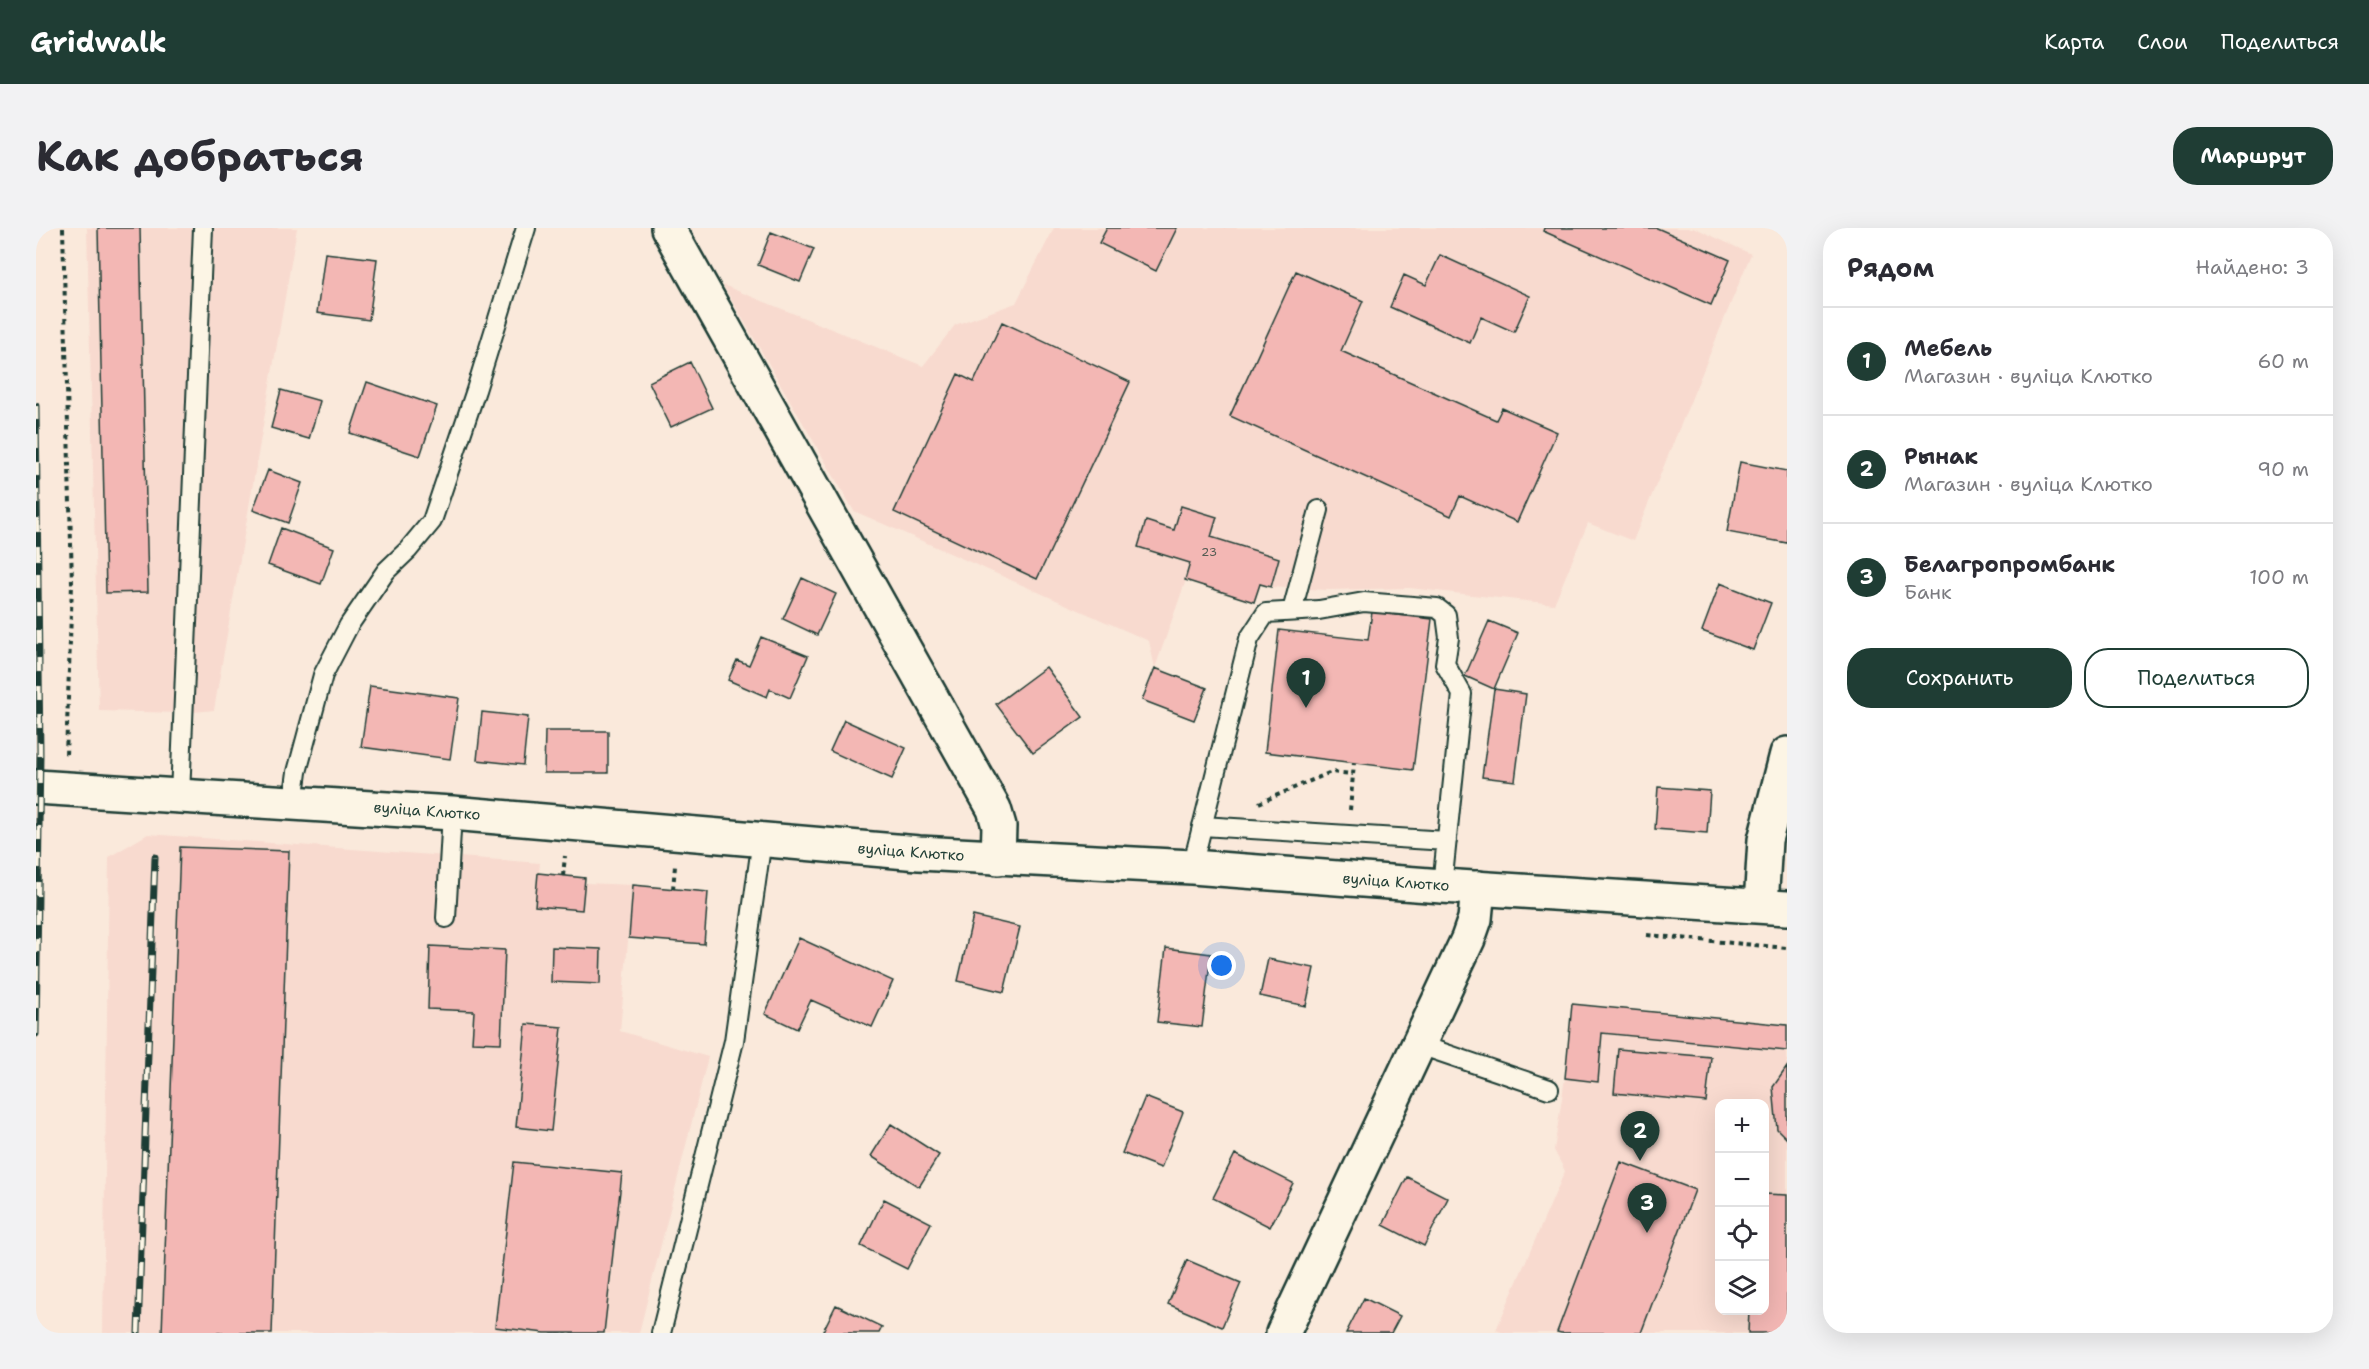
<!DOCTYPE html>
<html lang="ru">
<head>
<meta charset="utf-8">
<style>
  body { margin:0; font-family:"Shantell Sans",sans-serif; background:#f2f2f3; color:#2b2b33 }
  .controls { position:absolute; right:18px; bottom:18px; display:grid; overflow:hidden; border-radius:12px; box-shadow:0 6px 24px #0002 }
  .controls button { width:54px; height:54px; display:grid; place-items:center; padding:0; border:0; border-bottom:2px solid #e1e1e2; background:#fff; color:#2b2b33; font:30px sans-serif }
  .you { position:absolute; left:1186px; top:738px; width:21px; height:21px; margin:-15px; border:4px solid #fff; border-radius:50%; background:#1a73e8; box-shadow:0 0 0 9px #1a73e833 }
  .badge { display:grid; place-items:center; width:39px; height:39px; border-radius:50%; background:#1f3d34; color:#fff; font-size:20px; font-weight:700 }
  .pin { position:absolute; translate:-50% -50px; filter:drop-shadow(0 2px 3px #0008) }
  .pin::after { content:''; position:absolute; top:32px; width:21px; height:18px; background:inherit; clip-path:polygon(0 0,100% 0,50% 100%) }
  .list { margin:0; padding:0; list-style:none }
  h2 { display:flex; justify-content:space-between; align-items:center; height:78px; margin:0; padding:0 24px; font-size:26px }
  h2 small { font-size:20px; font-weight:400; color:#7c7c81 }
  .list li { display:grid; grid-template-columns:39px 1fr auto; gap:18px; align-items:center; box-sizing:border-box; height:108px; padding:0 24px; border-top:2px solid #e1e1e2 }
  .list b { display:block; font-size:22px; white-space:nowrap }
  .list p { margin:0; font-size:20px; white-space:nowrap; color:#7c7c81 }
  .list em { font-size:20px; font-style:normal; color:#7c7c81 }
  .actions { display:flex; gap:12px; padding:18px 24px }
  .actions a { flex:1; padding:14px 0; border:2px solid #1f3d34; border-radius:24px; text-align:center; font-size:21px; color:#1f3d34 }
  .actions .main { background:#1f3d34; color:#fff }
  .icon { flex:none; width:33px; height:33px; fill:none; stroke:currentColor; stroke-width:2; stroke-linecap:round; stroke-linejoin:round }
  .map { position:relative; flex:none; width:1751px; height:1105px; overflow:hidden; border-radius:24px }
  header { display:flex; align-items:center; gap:36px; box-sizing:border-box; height:84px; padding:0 30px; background:#1f3d34; color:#fff }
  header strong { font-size:28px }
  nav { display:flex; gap:33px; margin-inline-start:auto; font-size:21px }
  .intro { display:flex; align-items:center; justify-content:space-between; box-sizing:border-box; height:144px; padding:0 36px }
  h1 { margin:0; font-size:42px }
  .button { padding:15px 27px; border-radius:24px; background:#1f3d34; color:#fff; font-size:21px; font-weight:700 }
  main { display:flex; gap:36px; padding:0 36px }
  aside { flex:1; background:#fff; border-radius:24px; box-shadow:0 6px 24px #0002 }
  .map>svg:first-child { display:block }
</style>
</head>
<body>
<header>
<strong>Gridwalk</strong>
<nav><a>Карта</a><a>Слои</a><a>Поделиться</a></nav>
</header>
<div class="intro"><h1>Как добраться</h1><a class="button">Маршрут</a></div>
<main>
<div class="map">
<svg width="1751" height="1105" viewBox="0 0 1751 1105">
  <rect width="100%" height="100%" fill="#fae9db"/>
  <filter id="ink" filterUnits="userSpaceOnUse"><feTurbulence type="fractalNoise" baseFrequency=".0167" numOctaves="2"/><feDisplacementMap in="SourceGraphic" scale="12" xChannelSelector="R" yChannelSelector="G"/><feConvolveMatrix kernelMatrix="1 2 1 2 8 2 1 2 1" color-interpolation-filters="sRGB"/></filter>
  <g filter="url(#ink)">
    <path fill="#f8dacf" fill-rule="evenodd" d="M51,0h210l-83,482 -31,3 -84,-2z
      M1018,0h641l56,26 -118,287 -45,-18 -34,81 -145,-16 -81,2 -57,-3 -11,-3 -6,18 -68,-22 -31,88 -6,-27 -295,-130 -131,-226 200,81 32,-41 61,-22z
      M112,606l392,29 -1,10 46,5v5l48,2 -13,146 88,26 -69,276h-536l6,-476z
      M1536,776l215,21v308h-283l-8,-3 69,-159 -11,-21 11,-72zM1684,876h44v206h-44z"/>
    <path fill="#f3b7b4" stroke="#1f3d34" stroke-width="1.5" d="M62,0h42l8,364 -42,1z
      M1071,0h70l-21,43 -57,-28z
      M1508,0h113l73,32 -19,45 -168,-74z
      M735,4l43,17 -14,33 -42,-17z
      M289,25l52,6 -8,61 -52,-7z
      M1404,27l90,41 -16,36 -33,-15 -11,26 -80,-36 14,-32 22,10z
      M1260,43l67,30 -22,50 155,69 6,-12 55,24 -40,90 -57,-26 -9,20 -221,-100z
      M966,94l128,60 -93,197 -143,-67 64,-138 16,8z
      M654,134l22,46 -41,19 -22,-45z
      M331,154l70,24 -17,50 -70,-23z
      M245,162l39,11 -11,38 -38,-11z
      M1704,234l47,9v72l-60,-11z
      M232,242l34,13 -14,40 -35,-13z
      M1145,278l36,11 -6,20 68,21 -8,29 -11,-3 -6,18 -69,-22 5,-17 -52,-16 8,-26 28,9z
      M245,300l53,20 -13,36 -53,-19z
      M766,350l34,16 -19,41 -34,-16z
      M1684,355l51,20 -18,47 -51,-19z
      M1336,384l60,7 -19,151 -148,-18 14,-122 89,10z
      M1453,393l29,12 -24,56 -29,-13z
      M725,409l47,19 -18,42 -20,-9 -3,8 -39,-17 9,-20 12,5z
      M1010,439l37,50 -50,36 -37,-49z
      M1119,440l52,20 -13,32 -52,-20z
      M334,458l89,12 -9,61 -89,-12z
      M1458,461l32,5 -11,87 -33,-4z
      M446,484l46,5 -5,48 -46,-5z
      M808,492l62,28 -14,31 -62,-28z
      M509,503h63v42h-64z
      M1622,559l52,4 -3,42 -52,-4z
      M144,619l109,4 -17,482h-110z
      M502,645l47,5 -3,32 -47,-4z
      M597,657l75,7 -4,52 -75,-6z
      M937,688l47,11 -16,65 -46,-11z
      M763,710l94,43 -21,46 -61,-27 -14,29 -32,-15z
      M394,718l75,4 -4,93 -29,-1 2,-31 -46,-2z
      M516,719l49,2 -1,35 -49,-2z
      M1130,720l45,6 -9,73 -45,-5z
      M1232,731l46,9 -8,38 -46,-10z
      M1536,776l215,21v26l-185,-18 -4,49 -33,-4z
      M490,796l36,3 -11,104 -35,-4z
      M1582,821l93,8 -5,45 -92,-9z
      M1751,839v72l-10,-10 -4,-42z
      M1109,869l38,15 -22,56 -39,-15z
      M855,896l48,31 -20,32 -48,-31z
      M1199,926l58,29 -23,44 -57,-29z
      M478,934l108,11 -18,160h-59l-50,-6z
      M1585,934l74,28 -54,143h-80l-4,-1z
      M1371,949l41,21 -24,48 -41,-21z
      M1728,966l23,1v138h-39l1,-23h15z
      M848,971l47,24 -24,46 -46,-23z
      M1151,1032l54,23 -19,44 -54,-23z
      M1328,1070l36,18 -9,17h-45z
      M800,1077l46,22 -3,6h-57z"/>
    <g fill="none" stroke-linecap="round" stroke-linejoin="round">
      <defs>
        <path id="lane" d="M1256,383l27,-101
          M144,568l23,-568
          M257,574l4,-30 26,-97 26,-50 37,-54 22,-21 24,-29 44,-131 50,-162
          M1166,598l245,15
          M1156,639l57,-228 17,-26 53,-3 45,-8 73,6 9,7 3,23 -4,26 17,30 -20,192
          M410,690l6,-105
          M1381,816l132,45
          M625,1105l73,-292 28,-202"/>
        <path id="street" d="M632,0l326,581 5,17 -1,32
          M1725,677l4,-65 22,-86
          M1247,1105l185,-394 7,-20 3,-31"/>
        <path id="primary" d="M0,559l416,26 467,40 273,14 250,19 345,22"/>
      </defs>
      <use href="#lane" stroke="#1f3d34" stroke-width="22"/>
      <use href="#street" stroke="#1f3d34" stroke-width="38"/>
      <use href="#primary" stroke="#1f3d34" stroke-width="38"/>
      <path stroke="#1f3d34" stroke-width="4" stroke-dasharray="4.5 4.5" stroke-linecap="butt" d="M27,0l9,356 -6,171
        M1223,575l72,-31 22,2
        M1314,582l4,-47
        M527,648l2,-20
        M637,661l2,-23
        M1611,707l140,13"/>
      <use href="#lane" stroke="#fcf5e5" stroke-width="18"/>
      <use href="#street" stroke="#fcf5e5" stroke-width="33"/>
      <use href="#primary" stroke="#fcf5e5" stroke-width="33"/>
      <defs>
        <path id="rail" d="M0,178l4,348 -4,280
          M102,1105l17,-476"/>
      </defs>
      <use href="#rail" stroke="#1f3d34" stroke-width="7"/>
      <use href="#rail" stroke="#fcf5e5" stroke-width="4.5" stroke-dasharray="14" stroke-linecap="butt"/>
    </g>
  </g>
  <g text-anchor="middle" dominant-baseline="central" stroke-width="4.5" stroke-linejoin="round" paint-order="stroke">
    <g font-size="12" fill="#545c54">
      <text x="1173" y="324">23</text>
    </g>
    <g font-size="15" fill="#1f3d34" stroke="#fcf5e5">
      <text transform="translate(391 583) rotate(4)">вуліца Клютко</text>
      <text transform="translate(875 624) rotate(4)">вуліца Клютко</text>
      <text transform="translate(1360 654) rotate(4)">вуліца Клютко</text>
    </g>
  </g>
</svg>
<div class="controls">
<button>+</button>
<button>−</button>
<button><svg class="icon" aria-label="locate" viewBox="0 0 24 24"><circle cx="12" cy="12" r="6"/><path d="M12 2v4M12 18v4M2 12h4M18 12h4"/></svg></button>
<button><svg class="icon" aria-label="layers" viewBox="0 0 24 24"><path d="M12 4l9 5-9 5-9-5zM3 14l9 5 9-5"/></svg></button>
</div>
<div class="you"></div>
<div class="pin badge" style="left:1270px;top:480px">1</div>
<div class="pin badge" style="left:1604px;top:933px">2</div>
<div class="pin badge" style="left:1611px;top:1005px">3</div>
</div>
<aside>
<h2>Рядом<small>Найдено: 3</small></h2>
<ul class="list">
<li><span class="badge">1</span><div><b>Мебель</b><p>Магазин · вуліца Клютко</p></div><em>60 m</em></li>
<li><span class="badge">2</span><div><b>Рынак</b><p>Магазин · вуліца Клютко</p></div><em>90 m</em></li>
<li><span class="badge">3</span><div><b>Белагропромбанк</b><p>Банк</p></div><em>100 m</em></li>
</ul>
<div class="actions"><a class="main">Сохранить</a><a>Поделиться</a></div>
</aside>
</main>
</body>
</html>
